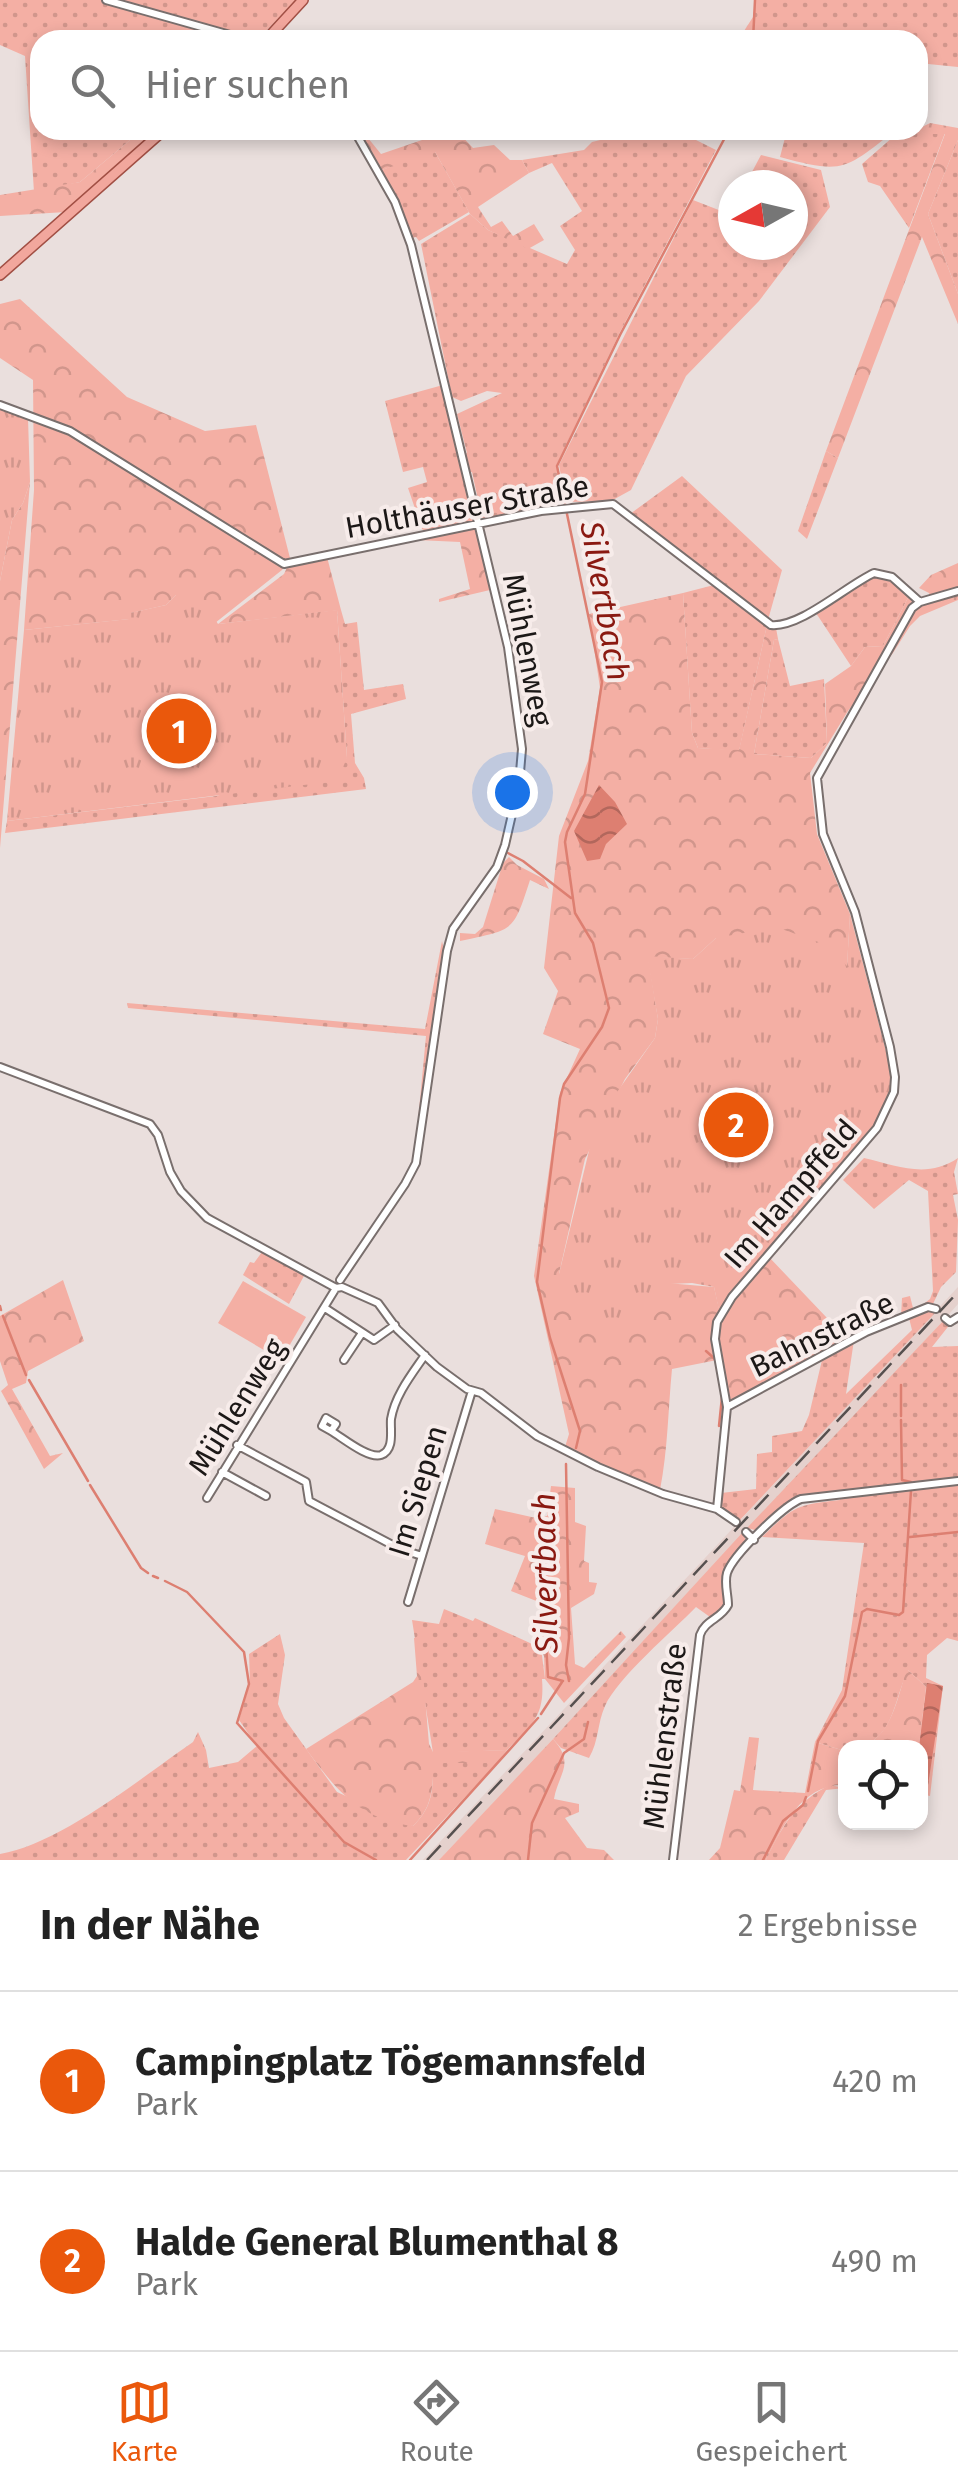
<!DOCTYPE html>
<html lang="de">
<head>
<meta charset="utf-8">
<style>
  body { margin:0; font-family:"Fira Sans",sans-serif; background:#f6f6f6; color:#222 }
  .controls { position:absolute; right:30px; bottom:30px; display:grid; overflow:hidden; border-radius:20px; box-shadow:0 5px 15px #0003 }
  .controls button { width:90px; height:90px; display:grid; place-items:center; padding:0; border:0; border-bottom:2px solid #e0e0e0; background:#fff; color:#222; font:50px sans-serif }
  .compass { position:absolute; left:718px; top:170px; width:90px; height:90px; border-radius:50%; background:#fff; box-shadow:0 5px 15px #0003; rotate:262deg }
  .you { position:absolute; left:512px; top:792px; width:35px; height:35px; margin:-25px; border:8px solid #fff; border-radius:50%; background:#1a73e8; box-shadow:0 0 0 15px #1a73e833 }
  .badge { display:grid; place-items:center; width:65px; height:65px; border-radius:50%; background:#ea580c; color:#fff; font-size:32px; font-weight:700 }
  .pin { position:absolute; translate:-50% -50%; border:5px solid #fff; box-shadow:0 2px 10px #0006 }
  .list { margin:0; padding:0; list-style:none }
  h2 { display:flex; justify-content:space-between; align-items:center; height:130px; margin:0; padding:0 40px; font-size:42px }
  h2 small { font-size:32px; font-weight:400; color:#767676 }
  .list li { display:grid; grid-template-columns:65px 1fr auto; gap:30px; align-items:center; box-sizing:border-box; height:180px; padding:0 40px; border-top:2px solid #e0e0e0 }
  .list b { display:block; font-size:38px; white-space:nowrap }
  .list p { margin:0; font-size:32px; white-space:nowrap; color:#767676 }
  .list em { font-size:32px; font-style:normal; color:#767676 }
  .icon { flex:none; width:55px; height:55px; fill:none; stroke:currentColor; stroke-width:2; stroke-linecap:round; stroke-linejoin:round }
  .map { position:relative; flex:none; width:958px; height:1860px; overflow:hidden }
  .search { position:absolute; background:#fff; box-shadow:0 5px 15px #0003; left:30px; right:30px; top:30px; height:110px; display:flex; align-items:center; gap:25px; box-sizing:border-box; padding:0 35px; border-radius:30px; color:#767676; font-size:38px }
  .sheet { height:490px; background:#fff }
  nav { display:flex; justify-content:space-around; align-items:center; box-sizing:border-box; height:140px; border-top:2px solid #e0e0e0; background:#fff; font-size:28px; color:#767676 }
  nav a { display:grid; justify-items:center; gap:5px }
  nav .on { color:#ea580c }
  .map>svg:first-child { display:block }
</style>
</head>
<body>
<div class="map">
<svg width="958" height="1860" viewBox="0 0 958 1860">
  <defs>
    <pattern id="grass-dots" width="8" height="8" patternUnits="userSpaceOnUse" patternTransform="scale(2.5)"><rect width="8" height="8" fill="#f4afa4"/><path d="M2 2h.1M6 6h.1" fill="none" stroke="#d1968c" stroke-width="1.8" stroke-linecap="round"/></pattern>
    <pattern id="forest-crowns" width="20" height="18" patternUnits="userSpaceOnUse" patternTransform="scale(2.5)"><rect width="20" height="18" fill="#f4afa4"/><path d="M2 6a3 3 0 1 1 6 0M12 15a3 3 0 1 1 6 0" fill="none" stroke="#d1968c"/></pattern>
    <pattern id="park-tufts" width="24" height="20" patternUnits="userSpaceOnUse" patternTransform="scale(2.5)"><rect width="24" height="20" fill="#f4afa4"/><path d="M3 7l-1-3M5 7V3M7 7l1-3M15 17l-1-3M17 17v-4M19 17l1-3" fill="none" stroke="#d1968c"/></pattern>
    <pattern id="water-waves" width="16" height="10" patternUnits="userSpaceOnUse" patternTransform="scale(2.5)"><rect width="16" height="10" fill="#dd7f71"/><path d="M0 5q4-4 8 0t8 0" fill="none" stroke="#b2675c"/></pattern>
  </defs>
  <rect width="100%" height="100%" fill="#eadfdd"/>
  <path fill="#e5d1cd" d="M958,1287v17l-15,17 -460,493 -44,46h-16z"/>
  <path fill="url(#grass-dots)" d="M0,0h104l139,40h-203v90h102l-62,52 -46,10 -9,-136 -25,-11z
    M125,0h171l-39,40 -136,-35z
    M756,0h202v67l-40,-4v-23h-172l-2,-9 9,-14z
    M918,129l7,5 20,-1 -36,95 -29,-42 -12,-4 -6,-18 39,-34z
    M641,130h35l40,20 -96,182 -63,132 6,39 -82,16 -5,-4 5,-2 -9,-41 -5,1 -3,-19 3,-1 -10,-39 45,-21 -15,-2 -26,10 -9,-4 -31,-153 49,-30 18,16 79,34 8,-14 -15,-24 22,-15 -30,-48 -23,10 -7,-13 62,-10 8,-8z
    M787,130h109c-51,39 -51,45 -116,27z
    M958,140v154l-30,-80z
    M430,151l5,1 34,60 -50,29 -3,-4 -4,1 -14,-38 -16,-30z
    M761,155l60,15 9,37 -71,94 -73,75 -55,114 -20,11 -45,1 -7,-37 134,-265 36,14 4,-6v37h60v-60h-48z
    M443,385l31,137 -47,10 -5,-3 -14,-41 19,-6 -4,-15 -20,5 -18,-71z
    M826,451l12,7 -31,81 -9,-8z
    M682,476l100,94 -14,50 -138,-106z
    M875,575l11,1 25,16 -28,54 -18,1 -14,19 -37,-56z
    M714,585l53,40 -28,126 -41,-3 -6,-15 -9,-140z
    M337,610h4l4,14 12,-2 7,68 39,-6 3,15 -55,15 4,49 9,15 2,11 -361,44 2,-12 209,-25 131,-38z
    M778,639l12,47 34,-7 3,64 -16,15 -57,-4 20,-114z
    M442,941l2,9 -29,202 11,-116 -298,-28 -1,-5 298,26z
    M864,1158c34,8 63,21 94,0l-4,14 4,22 -5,1 5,25 -2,52 -15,15 -9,19 -31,11 1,-19 8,-2 3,12 4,1 13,-10 3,-8 -5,-100 -19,-11 -35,29 -31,-29z
    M262,1252l43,22 -16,30 -46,-29 7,-13 4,1z
    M931,1309l4,4 -196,208 -18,-12v-16l35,-4 1,-35 15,-2v-16l30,-5 7,-16 13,-55 32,-20 -8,54 66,-64 -3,-12z
    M943,1321l8,2 -19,24 26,-1v295l-11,-3 -20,17 -1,23 17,8 -13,110 -9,-2 -2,-47 7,-60 -18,-17c-16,34 -14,77 -62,78l-1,3 -30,-9 27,-52 22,-147 -102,-6c32,-31 34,-32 78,-37v-9l-47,7 -34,33 -12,-3z
    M743,1532l4,12c-5,5 -15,13 -18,19 -8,21 7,42 -19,54l-14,-10c-23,24 -78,70 -91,99 -8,18 -6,35 -16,52l-28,-10 -8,-9z
    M444,1609l29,12 2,-3 66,30 4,31h-3c3,38 -10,45 -35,71l-74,3 -21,-133 27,4z
    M280,1634l5,21 -7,49 6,14 53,74 76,34c20,-19 20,-37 20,-63h64l-91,97h-406v-6c60,-10 141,-76 193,-112l5,-10 8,18 3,18 29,-6 19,-16 -18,-26 11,-37 -1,-29z
    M830,1785l15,3 -19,2 -42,70h-18c15,-32 30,-59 64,-75z"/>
  <path fill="url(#forest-crowns)" d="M930,123l28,5v12l-30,74 30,80v30l-36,-87 -84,221 -12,-7 119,-317h-21l-6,-5z
    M142,130h17l-93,82 -66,4v-21l80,-13z
    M418,130h38l17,18 21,-3 16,15h12l7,13 -51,34 13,20 11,-6 11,15 21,-12 10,16 -16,9 -40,-19 -18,-16 -35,-62 -53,18 -17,-30 3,-2 13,16 41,-14z
    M20,299l107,98 78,34 51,-6 34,133 -8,12 -67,53 -39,-28 -10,10 -35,8 -1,6 -106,11 10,-140 -1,-110 -33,-22v-54z
    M30,482l-30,366v-267l12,-61 11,-17z
    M474,525l16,65 -51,12v-3l31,-10 -10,-47 -43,-2z
    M327,557l14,53 -123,14 66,-50 5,-11z
    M958,563v37l-38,16 -10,10 -17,27 -45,58 -38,62 7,61 33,80 -3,53 -131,-29 -23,21 -45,-2 10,62 -3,19 -30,41 -40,80 -26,115 155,13 6,26 48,-57 80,84 -118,62 -8,-43 -50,10c-4,41 -4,80 -12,121l-62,-24 -33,-19 4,-13 -35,-158 26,-183 20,-44 -37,-15 15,-43 -14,-23 15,-132 29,-75 12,-73 -11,-74 94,-21 9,140 6,15 41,2 28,-125 9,3 2,11 -4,1 -20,114 57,4 16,-15 -2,-59 26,-18 14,-19 18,-1 28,-54 9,11 11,-3 -2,-7 -10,-5 12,-13z
    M509,857l8,8 27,14 5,10 -19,-9c-17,53 -16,49 -70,61v-8l15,1 8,-7 20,-64z
    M63,1280l21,61 -56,30 -2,12 -14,6 38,67 13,-3 -19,16 -43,-78 7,-6 -8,-24v-45z
    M551,1486l24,2v34l11,4 -2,35 5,2v19l8,1 -3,11 -23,14 4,56 9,4 37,-37 5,6 -62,66 -19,-24 -1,-23 -7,-11 12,-39 -38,-15 14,-35 -40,-12 10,-35 41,9 11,-2z
    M414,1638h4l3,12 8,94 4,8 74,-2 -10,13h-63c-2,26 -1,44 -21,63 -54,-7 -77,-36 -107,-77l107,-67 4,-6z
    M907,1669l19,18 -7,60h-60c33,-8 38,-50 48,-78z
    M749,1737l10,1 -6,52 52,3 10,-51 30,9v34c-43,-2 -63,42 -79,75h-57l11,-12 14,-58 6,1z
    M553,1739c23,25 5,35 1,60l25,5v8l-14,6 22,30 17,2 10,10h-175z"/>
  <path fill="url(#park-tufts)" d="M0,408l28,10 2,64 -7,21 -11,17 -12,61z
    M196,587l22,37 119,-14 10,148 -10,23 -330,40 17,-191 105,-11 1,-6 36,-8 10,-10z
    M850,914l37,141 5,31 -15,41 -157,188 -6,-28 -22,-4 -22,1 -6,21 -19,22 -43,9 -17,-5 -14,-18 -12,-39 37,-152 59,-84 3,-19 -11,-63 46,3 23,-21 60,-11 48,17 23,22z"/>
  <path fill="#f4afa4" d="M243,1281l63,36 -25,43 -63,-37z"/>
  <path fill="url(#water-waves)" d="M599,785l16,17 12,22 -21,20 -6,15 -13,2 -13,-30z
    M927,1683l16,3 -16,106 -6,-1 -2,-44z"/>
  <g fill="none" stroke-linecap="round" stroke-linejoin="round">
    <path stroke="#dd7f71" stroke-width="2.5" d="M753,40l2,-40
      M508,853l15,8 48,37
      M0,1306l1,4
      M3,1316l23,59
      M706,1351l10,9
      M29,1380l59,101
      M901,1385v31
      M901,1420l1,60 9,2
      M719,1426l3,-29
      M576,1448l4,-17 -30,-93 -13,-56 23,-184 4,-14 38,-57 7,-19 -16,-65 -18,-30 -10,-71 2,-10 18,-38 17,-112 -45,-216 63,-131 109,-205
      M566,1464l3,174 -3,27 3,16
      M90,1485l51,83 7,5
      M910,1537l48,-5
      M153,1576l5,2
      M165,1581l22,11 57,60 5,32 -12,39 107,119 32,18
      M546,1643l2,34 15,4
      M541,1714l21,-32
      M808,1791l10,-50 27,-45 17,-84 5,-3 32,6 4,-3 8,-121
      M410,1860l128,-142
      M528,1860l4,-37 32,-70 20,-14 4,-17
      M763,1860l20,-39 20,-16 3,-8"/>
    <defs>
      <path id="minor" d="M106,0l142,40
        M0,405l70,26 214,133 257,-53 72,-7 158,121c29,3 75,-39 103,-52l18,4 28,25
        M0,1067l150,57 8,11 12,37 11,19 26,27 129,70 6,-1 36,16 19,26 40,38 30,22 14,4 56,43 61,31 65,27 54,15 19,13
        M340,1280l65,-96 11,-21 31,-212 6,-22 44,-62 8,-22 14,-61 3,-35 -14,-102 -97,-402 -16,-43 -41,-72
        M325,1308l49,32 21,-15
        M945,1318l5,4 8,-5
        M344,1360l18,-27
        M727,1407l139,-75 62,-25 8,2
        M331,1431l-9,-5 4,-8 10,6 -5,7c12,7 37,28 50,24 14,-5 9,-25 10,-36 4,-24 21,-45 34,-64
        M237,1445l69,37 3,19 91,48 22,7
        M222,1472l44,24
        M207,1498l129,-210
        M717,1509l10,-102 -12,-68 2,-17 15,-25 145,-169 17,-36 1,-15 -5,-30 -35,-135 -32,-78 -6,-56 95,-170 8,-6 38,-11
        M746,1532l8,8
        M408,1602l63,-208
        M673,1860l27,-225c5,-15 21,-16 28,-30 0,-10 -4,-22 -1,-32 6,-18 56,-67 74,-74l157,-18"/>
      <path id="major" d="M266,40l37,-40
        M0,275l164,-145"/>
    </defs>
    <use href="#minor" stroke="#796f6d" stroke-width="10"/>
    <use href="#major" stroke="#a14f44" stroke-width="12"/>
    <use href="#minor" stroke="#fff" stroke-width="6"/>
    <use href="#major" stroke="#f2a79d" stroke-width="9"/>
    <path stroke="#56504f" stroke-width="2.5" stroke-dasharray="20 10" stroke-linecap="butt" d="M427,1860l531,-568"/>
  </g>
  <g text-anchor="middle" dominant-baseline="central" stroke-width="8" stroke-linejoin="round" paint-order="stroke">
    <g font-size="30" fill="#1c1817" stroke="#f7ecea">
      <text transform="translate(467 507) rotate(-10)">Holthäuser Straße</text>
      <text transform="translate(527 650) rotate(79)">Mühlenweg</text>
      <text transform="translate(791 1194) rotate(-49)">Im Hampffeld</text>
      <text transform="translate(822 1335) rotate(-26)">Bahnstraße</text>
      <text transform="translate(237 1407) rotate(-58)">Mühlenweg</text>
      <text transform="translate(418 1491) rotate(-73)">Im Siepen</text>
      <text transform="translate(665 1736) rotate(-83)">Mühlenstraße</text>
    </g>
    <g font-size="32" font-style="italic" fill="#8a1911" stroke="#f7ecea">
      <text transform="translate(605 601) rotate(80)">Silvertbach</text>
      <text transform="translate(545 1573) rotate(-91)">Silvertbach</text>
    </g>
  </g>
</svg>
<div class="controls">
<button><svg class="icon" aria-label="locate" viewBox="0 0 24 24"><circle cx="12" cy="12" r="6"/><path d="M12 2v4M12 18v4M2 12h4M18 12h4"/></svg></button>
</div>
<svg class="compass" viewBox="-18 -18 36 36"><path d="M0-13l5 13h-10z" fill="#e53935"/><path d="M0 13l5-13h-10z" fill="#767676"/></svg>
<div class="you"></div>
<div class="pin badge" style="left:179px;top:731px">1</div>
<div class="pin badge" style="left:736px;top:1125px">2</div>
<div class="search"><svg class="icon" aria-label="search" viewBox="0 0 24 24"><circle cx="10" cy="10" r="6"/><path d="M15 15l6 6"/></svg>Hier suchen</div>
</div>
<section class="sheet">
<h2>In der Nähe<small>2 Ergebnisse</small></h2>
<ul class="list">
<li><span class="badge">1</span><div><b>Campingplatz Tögemannsfeld</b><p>Park</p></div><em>420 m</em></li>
<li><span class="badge">2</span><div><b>Halde General Blumenthal 8</b><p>Park</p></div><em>490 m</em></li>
</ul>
</section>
<nav>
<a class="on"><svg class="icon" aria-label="map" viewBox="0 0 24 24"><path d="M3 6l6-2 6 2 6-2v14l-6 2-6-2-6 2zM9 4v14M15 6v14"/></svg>Karte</a>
<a><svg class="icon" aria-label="directions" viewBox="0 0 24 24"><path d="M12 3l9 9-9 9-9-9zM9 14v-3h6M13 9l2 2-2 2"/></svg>Route</a>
<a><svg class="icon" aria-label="saved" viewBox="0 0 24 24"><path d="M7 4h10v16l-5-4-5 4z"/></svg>Gespeichert</a>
</nav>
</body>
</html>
